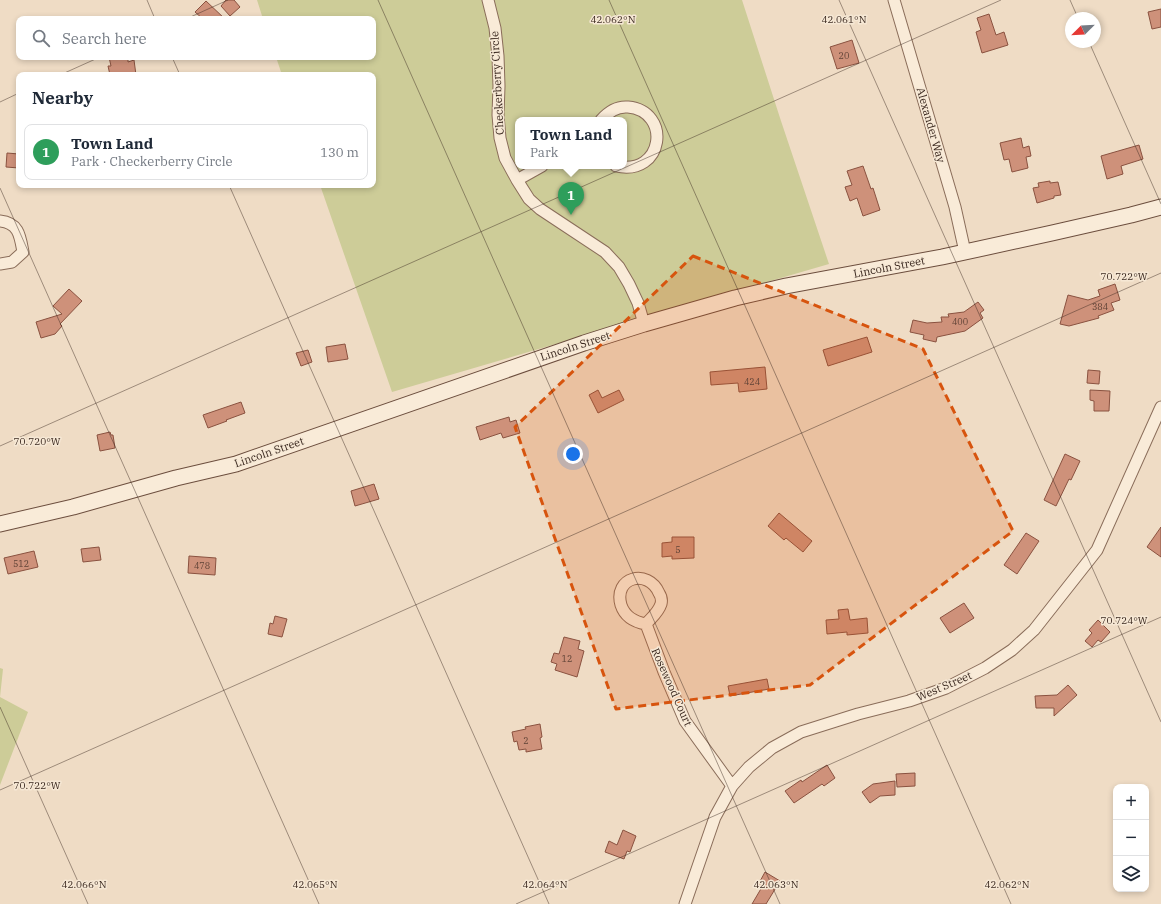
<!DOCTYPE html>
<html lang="en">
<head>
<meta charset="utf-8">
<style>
  body { margin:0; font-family:"IBM Plex Serif",serif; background:#f2f2f3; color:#1f2937 }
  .controls { position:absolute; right:12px; bottom:12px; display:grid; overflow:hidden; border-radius:8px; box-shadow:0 2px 6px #0003 }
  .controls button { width:36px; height:36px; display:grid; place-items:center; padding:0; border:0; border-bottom:1px solid #e0e1e3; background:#fff; color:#1f2937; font:20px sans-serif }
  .compass { position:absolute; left:1065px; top:12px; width:36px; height:36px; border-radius:50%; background:#fff; box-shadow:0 2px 6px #0003; rotate:246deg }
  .you { position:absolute; left:573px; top:454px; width:14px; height:14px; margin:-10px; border:3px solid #fff; border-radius:50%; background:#1a73e8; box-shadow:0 0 0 6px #1a73e833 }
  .badge { display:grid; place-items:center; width:26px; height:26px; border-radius:50%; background:#b45309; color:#fff; font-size:13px; font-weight:700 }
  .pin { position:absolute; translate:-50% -33px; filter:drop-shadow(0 1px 2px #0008) }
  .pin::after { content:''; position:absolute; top:21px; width:14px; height:12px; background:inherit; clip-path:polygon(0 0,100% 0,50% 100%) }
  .popup { position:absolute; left:515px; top:117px; width:112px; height:52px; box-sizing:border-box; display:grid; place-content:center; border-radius:8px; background:#fff; filter:drop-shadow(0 1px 3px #0005); font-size:13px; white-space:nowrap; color:#747a83 }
  .popup b { font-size:15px; color:#1f2937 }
  .popup::after { content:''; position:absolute; left:50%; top:100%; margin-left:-8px; border:8px solid transparent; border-top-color:#fff }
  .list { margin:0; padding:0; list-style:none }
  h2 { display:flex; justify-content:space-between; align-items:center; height:52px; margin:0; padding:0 16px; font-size:17px }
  h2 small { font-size:13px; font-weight:400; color:#747a83 }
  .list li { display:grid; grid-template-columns:26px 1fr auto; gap:12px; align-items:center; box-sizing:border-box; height:56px; margin:0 8px 8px; padding:0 8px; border:1px solid #e0e1e3; border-radius:8px }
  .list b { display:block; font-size:15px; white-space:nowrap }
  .list p { margin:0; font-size:13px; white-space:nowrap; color:#747a83 }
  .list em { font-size:13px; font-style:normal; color:#747a83 }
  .icon { flex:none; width:22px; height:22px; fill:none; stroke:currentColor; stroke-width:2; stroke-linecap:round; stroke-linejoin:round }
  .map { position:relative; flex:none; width:1161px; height:904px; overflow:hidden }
  .search { position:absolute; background:#fff; box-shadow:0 2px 6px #0003; left:16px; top:16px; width:360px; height:44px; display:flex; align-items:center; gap:10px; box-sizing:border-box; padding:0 14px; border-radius:8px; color:#747a83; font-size:15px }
  .panel { position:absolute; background:#fff; box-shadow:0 2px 6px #0003; left:16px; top:72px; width:360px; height:116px; border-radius:8px }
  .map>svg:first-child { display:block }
</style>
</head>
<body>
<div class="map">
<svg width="1161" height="904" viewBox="0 0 1161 904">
  <rect width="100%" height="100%" fill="#efdcc5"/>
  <path fill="#cdcc98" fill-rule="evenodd" d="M257,0h485l39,121 48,143 -437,128 -72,-207h53v-110h-91l-6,-18h97v-38h-110zM518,120h106v46h-106z
    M0,668l3,1 -3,28 28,15 -28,73z"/>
  <path fill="#ce917a" stroke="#8a5240" d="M226,0h8l6,7 -10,9 -9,-10z
    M206,1l19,18h-22l-8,-7z
    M1161,9v18l-9,2 -4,-17z
    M989,14l7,21 8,-3 4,13 -26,8 -6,-21 5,-2 -4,-12z
    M852,40l7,23 -22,6 -7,-22z
    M109,57h19v5l6,-2 2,15h-26l-2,-9h3z
    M1021,138l2,10 6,-2 2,10 -5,1 2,11 -16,4 -3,-13 -5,1 -4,-17z
    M1139,145l4,14 -22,7 2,8 -16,5 -6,-23z
    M7,153l12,1v14l-13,-1z
    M863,166l8,23 2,-1 7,22 -17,6 -6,-18 -7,3 -5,-14 7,-2 -5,-14z
    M1050,181v2l8,-1 3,13 -7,1v2l-17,5 -4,-15 6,-1 -1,-4z
    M1115,284l5,16 -9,3 3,7 -16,6 1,2 -30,8 -9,-2 8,-29 20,5 12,-4 -2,-6z
    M69,289l13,12 -22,23 2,2 -7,8 -14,4 -5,-16 26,-8 -9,-8z
    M978,302l6,8 -4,3 3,5 -18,13 -28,6 -1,5 -13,-3 1,-4 -14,-3 3,-12 14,3 15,-1 -1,-5h8l-1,-3 16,-2z
    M867,337l5,15 -44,14 -5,-16z
    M345,344l3,15 -20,3 -2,-15z
    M308,350l4,12 -11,4 -5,-13z
    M765,367l2,22 -28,3 -1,-9 -27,2 -1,-13z
    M1088,370l12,1 -1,13 -12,-1z
    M598,390l4,8 17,-8 5,10 -26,13 -9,-18z
    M1090,390l20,1 -1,20h-15v-10l-4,-1z
    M241,402l4,11 -19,7 1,1 -19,7 -5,-13z
    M509,417l1,5 6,-2 4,13 -17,5 -2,-5 -21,7 -4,-13z
    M110,432l1,3h2l2,13 -15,3 -3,-16z
    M1065,454l15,7 -9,19 -2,-1 -13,27 -12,-6z
    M374,484l5,15 -24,7 -4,-15z
    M779,513l33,28 -9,11 -17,-14 -2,2 -16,-14z
    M1161,527v30l-14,-10z
    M1026,533l13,8 -22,33 -13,-9z
    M672,537h22v21l-22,1v-3l-10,1v-14l10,-1z
    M99,547l2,13 -18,2 -2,-13z
    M34,551l4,16 -30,7 -4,-16z
    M189,556l27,2 -1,17 -27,-2z
    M964,603l10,15 -24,15 -10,-15z
    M848,609l2,11 17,-2 1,15 -21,2v-3l-20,2 -1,-14 13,-1 -1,-9z
    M275,616l12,3 -5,18 -14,-3 2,-11 3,1z
    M1098,620l12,12 -9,10 -3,-2 -6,7 -7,-6 7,-8 -3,-3z
    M564,637l16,4 -2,8 6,2 -7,26 -22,-7 2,-6 -6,-2 3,-9 5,1z
    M767,679l2,10 -39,7 -2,-10z
    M1068,685l9,10 -23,21v-8h-18l-1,-12 22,-1z
    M540,724l2,13 -2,1 2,11 -16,3v-3l-7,1 -2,-9 -3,1 -2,-10 14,-3 -1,-2z
    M827,765l8,13 -11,8 -2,-2 -28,19 -9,-12 16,-11 1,2z
    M915,773v13l-18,1 -1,-13z
    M895,781v14l-15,1 -10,7 -8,-11 11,-8z
    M623,830l13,6 -6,16 -3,-1 -3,8 -19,-7 4,-11 8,4z
    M765,872l15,9 -14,23h-14l10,-17 -4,-2z"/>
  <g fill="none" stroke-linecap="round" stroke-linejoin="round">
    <defs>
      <path id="street" d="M488,0l7,28 3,28 1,30 -1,29 2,23 5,20 12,22 12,19 11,10 65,43 14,15 10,17 9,19 6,21
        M894,0l61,207 10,45
        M601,120c7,-8 16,-14 27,-13 44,4 36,70 -12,59
        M517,180l25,-14
        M0,221c19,2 20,15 23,31l-11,10 -12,2
        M646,624c-12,-2 -21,-7 -25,-19 -8,-28 27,-37 38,-12 2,3 3,7 2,11 -3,9 -10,14 -15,20l18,48 21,49 47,65
        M685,904l30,-87 17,-31 17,-19 23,-19 29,-16 57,-18 51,-13 37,-13 39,-20 27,-18 22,-20 63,-80 64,-143"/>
      <path id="secondary" d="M0,524l73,-17 103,-29 60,-14 348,-121 60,-19 91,-26 51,-12 156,-29 110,-24 79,-18 30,-8"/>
    </defs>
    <use href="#street" stroke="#8a6d5a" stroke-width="13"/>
    <use href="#secondary" stroke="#6c4e3e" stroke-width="17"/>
    <use href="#street" stroke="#f9ebd8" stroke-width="11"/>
    <use href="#secondary" stroke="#f9ebd8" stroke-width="15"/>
  </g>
  <path fill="#d7540e" fill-opacity="0.2" stroke="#d7540e" stroke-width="3" stroke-dasharray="8 5" stroke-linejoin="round" d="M693,256l230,93 90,182 -203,154 -194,24 -101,-282z"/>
  <path fill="none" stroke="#3a281f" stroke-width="1" stroke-opacity="0.45" d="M147,0l8,19M378,0l402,904M609,0l402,904M839,0l322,722M1070,0l8,18M186,19l42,-19M1089,42l72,162M172,57l8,18M60,75l40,-18M0,102l19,-9M229,185l320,719M0,188l319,716M0,446l1001,-446M0,707l88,197M0,790l1161,-517M516,904l645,-287"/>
  <g text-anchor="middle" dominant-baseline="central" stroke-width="3" stroke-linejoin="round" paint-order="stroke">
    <g font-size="9" fill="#5f4236">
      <text x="844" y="55">20</text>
      <text x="1100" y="306">384</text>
      <text x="960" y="321">400</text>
      <text x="752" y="381">424</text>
      <text x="678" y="549">5</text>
      <text x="21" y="563">512</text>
      <text x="202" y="565">478</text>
      <text x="567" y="658">12</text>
      <text x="526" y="740">2</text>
    </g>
    <g font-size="11" fill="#3a281f" stroke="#f6e8d5">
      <text transform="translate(497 83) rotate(-93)">Checkerberry Circle</text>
      <text transform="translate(931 125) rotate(74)">Alexander Way</text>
      <text transform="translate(889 267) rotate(-11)">Lincoln Street</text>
      <text transform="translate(575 346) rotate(-18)">Lincoln Street</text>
      <text transform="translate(269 452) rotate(-19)">Lincoln Street</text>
      <text transform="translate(944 686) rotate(-23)">West Street</text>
      <text transform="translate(672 687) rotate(66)">Rosewood Court</text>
    </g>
  </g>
  <g font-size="10" text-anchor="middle" fill="#3a281f" stroke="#f6e8d5" stroke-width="3" stroke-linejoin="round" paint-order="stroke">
    <text x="844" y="23">42.061°N</text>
    <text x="613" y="23">42.062°N</text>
    <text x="1124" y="280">70.722°W</text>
    <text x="37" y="445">70.720°W</text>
    <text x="1124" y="624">70.724°W</text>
    <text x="37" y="789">70.722°W</text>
    <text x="84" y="888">42.066°N</text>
    <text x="315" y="888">42.065°N</text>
    <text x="545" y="888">42.064°N</text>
    <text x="776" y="888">42.063°N</text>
    <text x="1007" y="888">42.062°N</text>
  </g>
</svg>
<div class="controls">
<button>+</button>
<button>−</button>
<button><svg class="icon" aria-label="layers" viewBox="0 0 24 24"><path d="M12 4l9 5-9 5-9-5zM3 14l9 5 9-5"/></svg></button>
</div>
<svg class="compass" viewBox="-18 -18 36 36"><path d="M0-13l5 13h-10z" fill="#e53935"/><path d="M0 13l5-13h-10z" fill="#747a83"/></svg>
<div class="you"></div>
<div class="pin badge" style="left:571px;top:215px;background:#2e9e5b">1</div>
<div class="popup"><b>Town Land</b>Park</div>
<div class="search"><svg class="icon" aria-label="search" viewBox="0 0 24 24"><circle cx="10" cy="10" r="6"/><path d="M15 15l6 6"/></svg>Search here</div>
<section class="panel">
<h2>Nearby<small></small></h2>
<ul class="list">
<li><span class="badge" style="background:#2e9e5b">1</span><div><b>Town Land</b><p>Park · Checkerberry Circle</p></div><em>130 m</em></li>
</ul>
</section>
</div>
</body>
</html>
